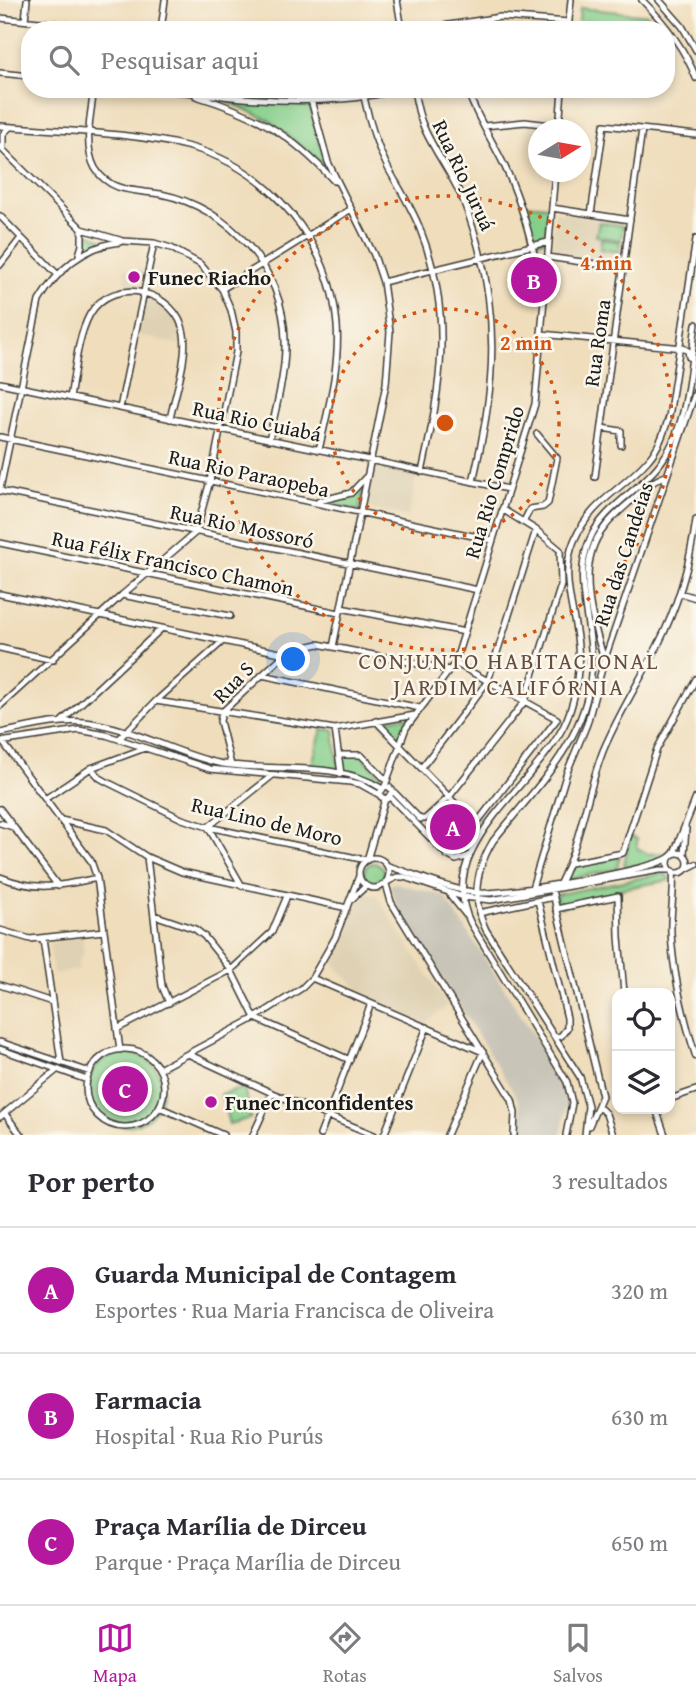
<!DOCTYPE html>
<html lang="pt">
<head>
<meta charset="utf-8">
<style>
  body { margin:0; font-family:"Gentium Book Plus",serif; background:#f2f2f3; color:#2b2b33 }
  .controls { position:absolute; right:21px; bottom:21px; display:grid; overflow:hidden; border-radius:14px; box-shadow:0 4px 10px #0003 }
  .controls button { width:63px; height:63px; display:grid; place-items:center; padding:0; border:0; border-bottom:2px solid #e1e1e2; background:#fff; color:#2b2b33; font:35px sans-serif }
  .compass { position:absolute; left:528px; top:119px; width:63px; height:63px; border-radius:50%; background:#fff; box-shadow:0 4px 10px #0003; rotate:79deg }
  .you { position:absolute; left:294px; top:660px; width:24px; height:24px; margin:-18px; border:5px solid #fff; border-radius:50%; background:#1a73e8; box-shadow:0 0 0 10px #1a73e833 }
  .badge { display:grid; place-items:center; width:46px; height:46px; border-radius:50%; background:#b5179e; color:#fff; font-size:23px; font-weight:700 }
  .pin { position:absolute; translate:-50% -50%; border:4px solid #fff; box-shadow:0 2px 7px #0006 }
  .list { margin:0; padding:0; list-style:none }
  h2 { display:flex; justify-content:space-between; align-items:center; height:91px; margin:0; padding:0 28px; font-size:30px }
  h2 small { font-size:23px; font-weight:400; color:#7c7c81 }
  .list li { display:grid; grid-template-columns:46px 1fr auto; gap:21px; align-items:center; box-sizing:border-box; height:126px; padding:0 28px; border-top:2px solid #e1e1e2 }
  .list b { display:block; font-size:26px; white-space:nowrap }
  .list p { margin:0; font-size:23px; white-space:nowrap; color:#7c7c81 }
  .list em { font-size:23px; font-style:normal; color:#7c7c81 }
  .icon { flex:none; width:38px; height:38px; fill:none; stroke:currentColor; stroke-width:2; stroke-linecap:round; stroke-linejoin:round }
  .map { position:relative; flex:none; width:696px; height:1135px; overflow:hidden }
  .search { position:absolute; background:#fff; box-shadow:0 4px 10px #0003; left:21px; right:21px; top:21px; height:77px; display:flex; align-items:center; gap:18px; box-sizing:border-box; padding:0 24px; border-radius:28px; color:#7c7c81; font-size:26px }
  .sheet { height:469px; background:#fff }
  nav { display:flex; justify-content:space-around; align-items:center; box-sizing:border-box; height:98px; border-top:2px solid #e1e1e2; background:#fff; font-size:19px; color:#7c7c81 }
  nav a { display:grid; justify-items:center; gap:4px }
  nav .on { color:#b5179e }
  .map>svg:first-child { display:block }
</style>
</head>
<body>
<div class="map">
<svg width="696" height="1135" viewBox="0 0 696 1135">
  <rect width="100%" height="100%" fill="#fbf7ec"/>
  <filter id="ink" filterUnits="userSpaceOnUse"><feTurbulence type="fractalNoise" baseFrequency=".0143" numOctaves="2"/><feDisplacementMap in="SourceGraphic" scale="14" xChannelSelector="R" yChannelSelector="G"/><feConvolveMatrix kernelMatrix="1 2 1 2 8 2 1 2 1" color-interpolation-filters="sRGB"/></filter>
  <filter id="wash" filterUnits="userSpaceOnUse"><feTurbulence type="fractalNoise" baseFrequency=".00686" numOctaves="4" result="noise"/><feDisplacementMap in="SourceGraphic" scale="28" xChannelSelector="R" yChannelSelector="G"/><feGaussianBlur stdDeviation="1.57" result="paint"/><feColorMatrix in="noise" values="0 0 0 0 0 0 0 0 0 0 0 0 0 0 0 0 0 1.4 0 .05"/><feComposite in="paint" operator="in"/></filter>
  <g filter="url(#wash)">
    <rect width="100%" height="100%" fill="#efddbb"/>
    <path fill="#dfd2b4" d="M555,212l69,9 -5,42 -69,-9z
      M123,269h22l-4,16 -15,1z
      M147,296l17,7 15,20 2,22 -44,-10z
      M373,464l44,9 -8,44 -44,-9z
      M439,645l19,5 -6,16 -18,-3z
      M365,893l11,2 5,7 65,102 -1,4 -20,16 -55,-22 -38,-41 26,-63z
      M82,935l2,17 -5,10 -1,8 -25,4 -4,-31z"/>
    <path fill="#c8c4b8" d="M395,883l49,13 44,67 71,113 8,28 -6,31h-41l1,-21 -3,-15 -121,-193 -7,-21z"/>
    <path fill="#86cf8b" stroke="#517654" stroke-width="2" d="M580,8l68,7 -1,15h-69z
      M230,98l79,5 16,59 -4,1 -52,-43 -41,-18z
      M523,204l25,2 -2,34 -12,3z
      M599,222l24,4 -2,14 -25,-4z
      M86,232l22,10 -25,9z
      M601,239l19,3 -1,10 -19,-3z
      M365,481l-6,30 -38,-9 28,-7z
      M413,716l-10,12 -4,12 -19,-20z
      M322,729l12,1 5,40 -28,-3z
      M360,754l23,24 -3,8 -37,-14 -2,-16z
      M452,802l24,28 -23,22 -23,-28z
      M630,836l7,3v9l11,6 19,-1c-8,12 -26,12 -40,14l-3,-3z
      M620,856l-3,13 -52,11 6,-14z
      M364 873a10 10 0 1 1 20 0a10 10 0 1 1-20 0Z
      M660,874l7,1 3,5 -49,9 -2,5 -58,13 -4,-2 -1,-8 3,-3z
      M88 1089a37 37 0 1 1 74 0a37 37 0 1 1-74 0Z
      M244,1088l7,30 -22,6 -8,-30z"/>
  </g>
  <g filter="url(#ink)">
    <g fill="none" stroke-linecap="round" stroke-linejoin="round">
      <defs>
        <path id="minor" d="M397,0l5,30
          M642,0c23,23 42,47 54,78
          M659,0l23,26 14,24
          M0,18l119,12
          M25,20l2,-20
          M161,30l4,-30
          M417,30l83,-13 69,5
          M568,30l3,-30
          M0,73l30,3
          M94,89c-3,24 -11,57 1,79 15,25 41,22 66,26 69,14 123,75 124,146 1,33 -9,67 -16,100
          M160,89c59,7 121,15 180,10 22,-1 43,-6 65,-10
          M414,89c2,14 5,28 11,41 11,24 28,46 38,70 26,66 35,138 24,209 -3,24 -9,49 -14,73
          M467,89c9,28 26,52 38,78 19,40 28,82 38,124
          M196,96c60,18 95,38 138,85
          M364,97c5,24 12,48 24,71 11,20 24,40 32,61 34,85 21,157 2,243
          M311,100l17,62 46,93 9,27 7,50 -4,52 -53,263
          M0,126c60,5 132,6 190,21 80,22 140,95 147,178 3,42 -9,84 -18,125
          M484,126l41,-4 34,4
          M559,130l3,-41
          M0,147l82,82 41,12 31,2 17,5 29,16 22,25 9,21 5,22v20l-26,129 -14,51 -74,63 -122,111
          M3,149v-15l7,-7
          M552,208l78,12
          M591,214l13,-89 92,10
          M0,216l57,58
          M79,255l3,-10v-16
          M547,257l77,11
          M0,265l21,-27
          M383,282l165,-40
          M222,289l129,-80
          M542,334l141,14 5,3 1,6
          M0,383l508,106
          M70,398c5,-27 7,-60 20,-84 24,-40 87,-23 94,20 4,24 -9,60 -14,85
          M120,408l34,-165
          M602,428l19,3v14
          M0,437l492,103
          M595,477l47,-348
          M0,489l39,-188c18,-31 45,-55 81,-59
          M0,491l478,99
          M319,501l32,-8 16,-17
          M524,521l6,-12 13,-2 5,-4 9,-45 -20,-24
          M0,543l339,70
          M680,593l16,5
          M0,594l285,60
          M122,595l108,21
          M341,608l124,24
          M0,648l53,12
          M604,659c-12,-38 -29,-96 0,-131 7,-10 18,-19 27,-27 10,-9 21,-21 35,-25
          M455,663l102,56 -81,105
          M262,675l158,33
          M156,701l179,28 80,-14
          M376,721l100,104
          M61,722l100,-93
          M335,729l6,45
          M0,733c27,-5 57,-14 85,-11 47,5 88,31 133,41 50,10 120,-3 163,25
          M119,739l37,-38 66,-59
          M2,741l89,120 6,17 23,172
          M0,742l79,-12 27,5 104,34 140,13 10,2 20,11
          M339,755h22l26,26
          M231,765l-11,-44 2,-9 63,-58 16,-6 17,-4 131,26
          M422,767l66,-86 48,-151
          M91,768l9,10 9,5 73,36 26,8 158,33
          M385,786l21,-58 49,-65 80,-259 20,-232
          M392,792l-5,7 -6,-2 -1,-4 5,-7 4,1 31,32h5l25,-23 75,-95 36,-116 -1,-35 -24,-20 -34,-21
          M390,797l57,58 9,5 13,-4
          M45,799l46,-31 54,-20
          M0,809l58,77
          M61,820l45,10 41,27 35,15 165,36
          M0,823l13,4
          M208,827l65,-52
          M208,827l34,59
          M674,853l22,-55
          M668 863a10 10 0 1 1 20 0a10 10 0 1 1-20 0Z
          M684,854l2,-25
          M147,857l15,129 7,17
          M359 873a15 15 0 1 1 30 0a15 15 0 1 1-30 0Z
          M367,860l18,-61
          M570,863l53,-10 34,-104 39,-70
          M388,866c29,9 61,24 92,27 24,2 175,-23 190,-36
          M686,869l10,-5
          M673,871c2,21 -3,41 -2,61 2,44 12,84 25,125
          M0,877c39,15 57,9 97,1
          M387,882l10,-5h7l59,20 28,3 169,-30h11
          M560,883c21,-42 26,-88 43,-132 15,-36 36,-69 54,-104 20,-39 33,-83 39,-127
          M386,884l5,18 9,15 112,183 3,13 -1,22
          M532,888l35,-116 20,-48 17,-63 92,-270
          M552,890l50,206 -13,30
          M450,895l16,20
          M352,899l14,-13
          M538,901l29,117v10l-6,8 -6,1
          M556,909l62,-13 1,41 5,56
          M479,913l75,-16
          M154,915l41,14 9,7 27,34 24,48 95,42
          M0,930l30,9 74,-8
          M43,939l18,123
          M312,978l171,74
          M0,985l52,17
          M117,1029l114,-59 41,-38 15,-36
          M0,1042l90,30
          M0,1049l87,31
          M86 1088a39 39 0 1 1 78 0a39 39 0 1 1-78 0Z
          M188,1054l84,39 102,42
          M159,1069l96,-51 47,-30 10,-10 23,-40 24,-62
          M670,1099l26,-9
          M159,1107l64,28
          M599,1107l7,7 7,21
          M656,1109l9,26
          M5,1114l16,21
          M0,1117l58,-48
          M253,1135l19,-42
          M320,1135l51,-131
          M384,1135l43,-108
          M447,1135l36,-83
          M566,1135l6,-32 -5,-21 -96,-158c-40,-79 69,-140 96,-205 9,-22 13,-50 11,-73 -3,-36 -19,-69 -4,-105 17,-40 48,-51 74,-81 11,-12 16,-28 21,-43l27,-178
          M585,1135l3,-29 -8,-29 -94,-147c-15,-30 -10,-61 7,-89 47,-59 105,-111 98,-192 -3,-38 -17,-73 -1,-110 13,-31 48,-48 68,-73 31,-38 31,-95 38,-142"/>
      </defs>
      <use href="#minor" stroke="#3c3934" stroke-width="8"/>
      <use href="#minor" stroke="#fff" stroke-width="5"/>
    </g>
  </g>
  <g fill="none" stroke="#d4530e" stroke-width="3.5" stroke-dasharray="3.5 7">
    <circle cx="445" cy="423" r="114"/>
    <circle cx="445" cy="423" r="227"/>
  </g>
  <g fill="#b5179e" stroke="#fbf7ec" stroke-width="2.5">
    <circle cx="134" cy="277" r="7"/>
    <circle cx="211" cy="1102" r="7"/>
  </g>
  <g text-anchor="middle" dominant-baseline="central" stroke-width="5" stroke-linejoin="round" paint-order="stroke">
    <g font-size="21" fill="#1c1c1c" stroke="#fbf7ec">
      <text transform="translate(464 175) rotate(65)">Rua Rio Juruá</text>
      <text transform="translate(597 343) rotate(-82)">Rua Roma</text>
      <text transform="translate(257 421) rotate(12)">Rua Rio Cuiabá</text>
      <text transform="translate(249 473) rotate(12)">Rua Rio Paraopeba</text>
      <text transform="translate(494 482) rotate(-73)">Rua Rio Comprido</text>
      <text transform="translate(242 526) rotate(12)">Rua Rio Mossoró</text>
      <text transform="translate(623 554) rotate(-72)">Rua das Candeias</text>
      <text transform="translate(173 563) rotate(12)">Rua Félix Francisco Chamon</text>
      <text transform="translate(233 682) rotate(-46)">Rua S</text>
      <text transform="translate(267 821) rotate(13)">Rua Lino de Moro</text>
    </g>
    <g font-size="21" font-weight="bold" fill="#1c1c1c" stroke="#fbf7ec" text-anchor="start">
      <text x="148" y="277">Funec Riacho</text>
      <text x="225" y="1102">Funec Inconfidentes</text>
    </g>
    <g font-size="23" letter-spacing="2" fill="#664d3e" stroke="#fbf7ec">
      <text x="509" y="660">CONJUNTO HABITACIONAL<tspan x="509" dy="26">JARDIM CALIFÓRNIA</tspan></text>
    </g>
  </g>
  <circle cx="445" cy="423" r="10" fill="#d4530e" stroke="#fbf7ec" stroke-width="3.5"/>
  <g font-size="21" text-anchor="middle" font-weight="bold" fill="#d4530e" stroke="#fbf7ec" stroke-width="5" stroke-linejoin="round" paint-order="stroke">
    <text x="606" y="270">4 min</text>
    <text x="526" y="350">2 min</text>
  </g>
</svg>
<div class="controls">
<button><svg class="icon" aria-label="locate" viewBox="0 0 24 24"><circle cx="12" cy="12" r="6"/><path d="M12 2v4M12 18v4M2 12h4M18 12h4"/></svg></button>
<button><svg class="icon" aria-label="layers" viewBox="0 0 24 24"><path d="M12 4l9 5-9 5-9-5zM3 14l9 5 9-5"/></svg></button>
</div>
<svg class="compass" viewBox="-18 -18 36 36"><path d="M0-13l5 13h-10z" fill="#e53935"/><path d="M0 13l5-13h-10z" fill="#7c7c81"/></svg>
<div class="you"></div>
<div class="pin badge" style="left:453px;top:827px">A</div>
<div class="pin badge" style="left:534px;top:280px">B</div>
<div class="pin badge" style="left:125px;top:1089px">C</div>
<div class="search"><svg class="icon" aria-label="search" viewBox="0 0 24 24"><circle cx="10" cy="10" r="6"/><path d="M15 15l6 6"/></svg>Pesquisar aqui</div>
</div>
<section class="sheet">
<h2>Por perto<small>3 resultados</small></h2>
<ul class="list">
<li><span class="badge">A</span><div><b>Guarda Municipal de Contagem</b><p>Esportes · Rua Maria Francisca de Oliveira</p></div><em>320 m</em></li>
<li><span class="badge">B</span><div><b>Farmacia</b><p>Hospital · Rua Rio Purús</p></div><em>630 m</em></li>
<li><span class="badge">C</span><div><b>Praça Marília de Dirceu</b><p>Parque · Praça Marília de Dirceu</p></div><em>650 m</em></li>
</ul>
</section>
<nav>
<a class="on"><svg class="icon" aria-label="map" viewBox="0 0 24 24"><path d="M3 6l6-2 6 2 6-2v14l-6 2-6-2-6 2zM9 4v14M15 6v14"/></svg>Mapa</a>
<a><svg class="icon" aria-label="directions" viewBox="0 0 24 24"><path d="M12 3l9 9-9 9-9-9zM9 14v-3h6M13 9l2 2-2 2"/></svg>Rotas</a>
<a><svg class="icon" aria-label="saved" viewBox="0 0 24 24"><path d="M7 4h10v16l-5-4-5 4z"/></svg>Salvos</a>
</nav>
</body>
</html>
